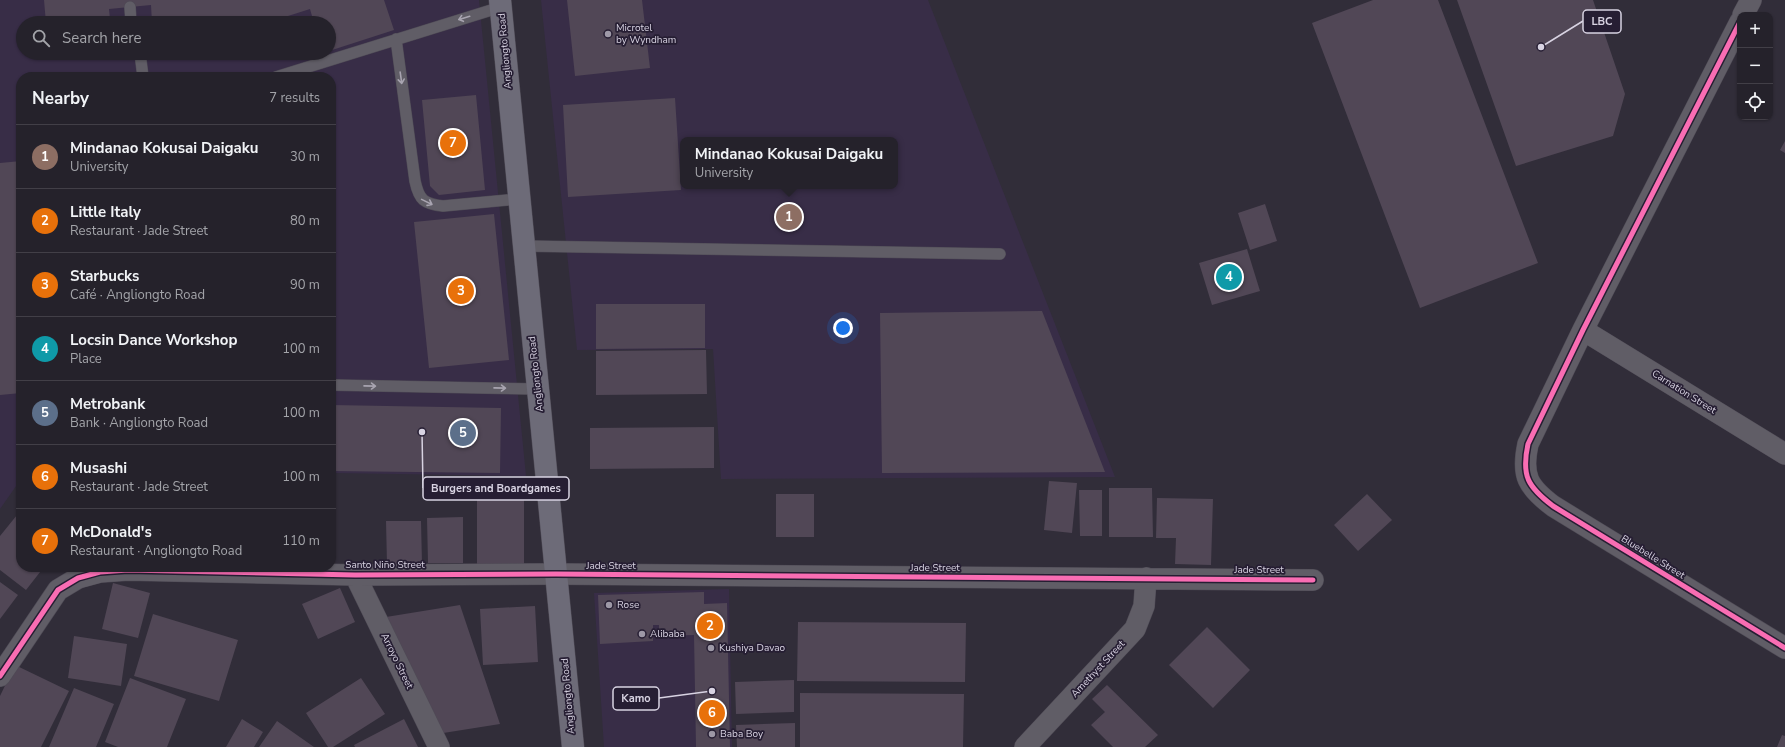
<!DOCTYPE html>
<html lang="en">
<head>
<meta charset="utf-8">
<style>
  body { margin:0; font-family:"Nunito Sans",sans-serif; background:#2d2a33; color:#f1f3f6 }
  .controls { position:absolute; right:12px; top:12px; display:grid; overflow:hidden; border-radius:8px; box-shadow:0 1px 3px #0004 }
  .controls button { width:36px; height:36px; display:grid; place-items:center; padding:0; border:0; border-bottom:1px solid #423f47; background:#25222b; color:#f1f3f6; font:20px sans-serif }
  .you { position:absolute; left:843px; top:328px; width:14px; height:14px; margin:-10px; border:3px solid #fff; border-radius:50%; background:#1a73e8; box-shadow:0 0 0 6px #1a73e833 }
  .badge { display:grid; place-items:center; width:26px; height:26px; border-radius:50%; background:#0b8043; color:#fff; font-size:13px; font-weight:700 }
  .pin { position:absolute; translate:-50% -50%; border:2px solid #fff; box-shadow:0 1px 4px #0006 }
  .popup { position:absolute; left:680px; top:137px; width:218px; height:52px; box-sizing:border-box; display:grid; place-content:center; border-radius:8px; background:#25222b; filter:drop-shadow(0 1px 3px #0005); font-size:13px; white-space:nowrap; color:#a3a4a9 }
  .popup b { font-size:15px; color:#f1f3f6 }
  .popup::after { content:''; position:absolute; left:50%; top:100%; margin-left:-8px; border:8px solid transparent; border-top-color:#25222b }
  .list { margin:0; padding:0; list-style:none }
  h2 { display:flex; justify-content:space-between; align-items:center; height:52px; margin:0; padding:0 16px; font-size:17px }
  h2 small { font-size:13px; font-weight:400; color:#a3a4a9 }
  .list li { display:grid; grid-template-columns:26px 1fr auto; gap:12px; align-items:center; box-sizing:border-box; height:64px; padding:0 16px; border-top:1px solid #423f47 }
  .list b { display:block; font-size:15px; white-space:nowrap }
  .list p { margin:0; font-size:13px; white-space:nowrap; color:#a3a4a9 }
  .list em { font-size:13px; font-style:normal; color:#a3a4a9 }
  .icon { flex:none; width:22px; height:22px; fill:none; stroke:currentColor; stroke-width:2; stroke-linecap:round; stroke-linejoin:round }
  .map { position:relative; flex:none; width:1785px; height:747px; overflow:hidden }
  .search { position:absolute; background:#25222b; box-shadow:0 1px 3px #0004; left:16px; top:16px; width:320px; height:44px; display:flex; align-items:center; gap:10px; box-sizing:border-box; padding:0 14px; border-radius:22px; color:#a3a4a9; font-size:15px }
  .panel { position:absolute; background:#25222b; box-shadow:0 1px 3px #0004; left:16px; top:72px; width:320px; height:500px; border-radius:16px }
  .map>svg:first-child { display:block }
</style>
</head>
<body>
<div class="map">
<svg width="1785" height="747" viewBox="0 0 1785 747">
  <rect width="100%" height="100%" fill="#312d39"/>
  <path fill="#382d47" fill-rule="evenodd" d="M0,0h479l47,476 -195,-3v-396h-310v402l-21,30zM23,23h306v30h-306z
    M541,0h387l187,477 -394,2 -8,-130 -136,1zM683,140h212v46h-212z
    M729,589l3,158h-128l-10,-154z"/>
  <path fill="#514756" d="M44,0h340l10,30 -65,21v-28h-15l-4,-14 -44,14h-114l-1,-18 -42,4 1,10 -64,4z
    M567,0h75l8,68 -75,8z
    M1373,0h65l100,263 -118,45 -108,-285z
    M1457,0h136l32,94 -12,42 -97,30z
    M154,53h19l-18,6z
    M117,73v4h-36v-1z
    M476,95l9,95 -46,5 -9,-9 -8,-86z
    M675,98l6,92 -113,7 -5,-92z
    M1785,141v12l-5,-3z
    M21,161v232l-21,2v-232z
    M1265,204l12,37 -27,9 -12,-37z
    M494,214l15,146 -80,8 -15,-146z
    M1247,249l13,42 -48,14 -13,-42z
    M596,304h109v44l-109,1z
    M1042,311l63,161 -223,1 -2,-160z
    M706,350l1,44 -111,1v-44z
    M331,405l170,3 -1,65 -169,-2z
    M714,427v41l-124,1v-41z
    M477,479h47v86h-47z
    M1049,481l28,2 -5,50 -28,-3z
    M1109,488h43l1,49h-44z
    M1079,490h23v46h-22z
    M776,494h38v43h-38z
    M1367,494l25,26 -34,31 -24,-26z
    M1157,498l56,1 -2,66 -36,-1 1,-26h-20z
    M17,515l4,3v49h23l-18,23 -26,-20v-34z
    M463,517v46h-35l-1,-45z
    M386,521h35l1,43h-35z
    M0,582l18,13 -18,24z
    M113,583l37,10 -12,45 -36,-9z
    M340,588l15,34 -37,17 -16,-35z
    M704,592v12l23,-1 3,144h-34l-2,-112 -35,1v-11h-6v16l-53,3 -2,-49z
    M460,605l40,119 -63,10 -51,-117z
    M535,606l3,56 -55,3 -3,-56z
    M153,614l85,26 -19,61 -85,-25z
    M798,622l168,1 -1,59 -168,-1z
    M1207,627l43,43 -37,38 -44,-43z
    M74,636l53,8 -6,42 -53,-8z
    M15,665l54,26 -28,56h-41v-51z
    M130,678l56,21 -19,48h-49l-13,-5z
    M361,678l24,36 -52,33h-5l-22,-34z
    M794,680v32l-58,2 -1,-32z
    M1107,685l51,50 -13,12h-32l-22,-22 14,-13 -13,-13z
    M74,688l40,16 -18,43h-47z
    M800,693l164,1 -1,53h-163z
    M242,719l21,13 -9,15h-28z
    M404,719l14,28h-63l-1,-2z
    M277,721l37,26h-55z
    M795,723v24h-58l-1,-22z
    M1782,735l3,1v11h-8z"/>
  <g fill="none" stroke-linecap="round" stroke-linejoin="round">
    <defs>
      <path id="service" d="M130,7l1,16
        M396,39l19,142c4,19 9,23 28,25l76,-7
        M140,53l3,24
        M276,77l225,-70
        M524,246l476,8
        M331,385l206,4"/>
      <path id="minor" d="M1743,15l8,-15
        M1740,22l-157,308 -55,114c-7,32 0,43 25,62l232,142
        M1583,330l202,124
        M355,575l84,172
        M0,676l58,-86 20,-12 22,-6 28,-2 227,5 201,-1 757,6
        M1025,747l110,-118 9,-23 2,-28"/>
      <path id="primary" d="M500,0l73,747"/>
    </defs>
    <use href="#service" stroke="#4f4b56" stroke-width="12"/>
    <use href="#minor" stroke="#4f4b56" stroke-width="22"/>
    <use href="#primary" stroke="#4f4b56" stroke-width="23"/>
    <use href="#service" stroke="#605d66" stroke-width="11"/>
    <use href="#minor" stroke="#605d66" stroke-width="21"/>
    <use href="#primary" stroke="#6d6b78" stroke-width="22"/>
    <defs>
      <path id="cycleway" d="M1740,22l-157,308 -55,114c-7,32 0,43 25,62l232,142
        M0,676l58,-86 20,-12 22,-6 28,-2 227,5 201,-1 757,6"/>
    </defs>
    <use href="#cycleway" stroke="#261e33" stroke-width="8"/>
    <use href="#cycleway" stroke="#f96db3" stroke-width="5"/>
  </g>
  <defs><path id="oneway-shaft" d="M-6 0H5M1.5-3L5.5 0L1.5 3" fill="none" stroke-width="1.6" stroke-linecap="round" stroke-linejoin="round"/></defs>
  <g stroke="#a8a4b0">
    <use href="#oneway-shaft" transform="translate(464 18) rotate(163)"/>
    <use href="#oneway-shaft" transform="translate(401 78) rotate(82)"/>
    <use href="#oneway-shaft" transform="translate(427 202) rotate(26)"/>
    <use href="#oneway-shaft" transform="translate(370 386) rotate(1)"/>
    <use href="#oneway-shaft" transform="translate(500 388) rotate(1)"/>
  </g>
  <g fill="#9e99a7" stroke="#261e33" stroke-width="1.5">
    <circle cx="608" cy="34" r="4"/>
    <circle cx="609" cy="605" r="4"/>
    <circle cx="642" cy="634" r="4"/>
    <circle cx="711" cy="648" r="4"/>
    <circle cx="712" cy="734" r="4"/>
  </g>
  <g text-anchor="middle" dominant-baseline="central" stroke-width="3.5" stroke-linejoin="round" paint-order="stroke">
    <g font-size="10" fill="#d8d3e2" stroke="#261e33" text-anchor="start">
      <text x="616" y="28">Microtel<tspan x="616" dy="12">by Wyndham</tspan></text>
      <text x="617" y="605">Rose</text>
      <text x="650" y="634">Alibaba</text>
      <text x="719" y="648">Kushiya Davao</text>
      <text x="720" y="734">Baba Boy</text>
    </g>
    <g font-size="10" fill="#d8d3e2" stroke="#261e33">
      <text transform="translate(505 51) rotate(-95)">Angliongto Road</text>
      <text transform="translate(536 374) rotate(-96)">Angliongto Road</text>
      <text transform="translate(1684 392) rotate(32)">Carnation Street</text>
      <text transform="translate(1653 557) rotate(32)">Bluebelle Street</text>
      <text x="385" y="565">Santo Niño Street</text>
      <text x="611" y="566">Jade Street</text>
      <text x="935" y="568">Jade Street</text>
      <text x="1259" y="570">Jade Street</text>
      <text transform="translate(397 661) rotate(64)">Arroyo Street</text>
      <text transform="translate(1098 669) rotate(-47)">Amethyst Street</text>
      <text transform="translate(568 696) rotate(-95)">Angliongto Road</text>
    </g>
  </g>
  <path fill="none" stroke="#d8d3e2" stroke-width="1.5" d="M1541 47L1583 21M422 432L423 488M712 691L659 698"/>
  <g fill="#d8d3e2" stroke="#261e33" stroke-width="1.5">
    <circle cx="1541" cy="47" r="4"/>
    <circle cx="422" cy="432" r="4"/>
    <circle cx="712" cy="691" r="4"/>
  </g>
  <g fill="#261e33" stroke="#d8d3e2" stroke-width="1.5">
    <rect x="1583" y="10" width="38" height="23" rx="4"/>
    <rect x="423" y="477" width="146" height="23" rx="4"/>
    <rect x="613" y="687" width="46" height="23" rx="4"/>
  </g>
  <g font-size="11" text-anchor="middle" font-weight="bold" fill="#d8d3e2">
    <text x="1602" y="25">LBC</text>
    <text x="496" y="492">Burgers and Boardgames</text>
    <text x="636" y="702">Kamo</text>
  </g>
</svg>
<div class="controls">
<button>+</button>
<button>−</button>
<button><svg class="icon" aria-label="locate" viewBox="0 0 24 24"><circle cx="12" cy="12" r="6"/><path d="M12 2v4M12 18v4M2 12h4M18 12h4"/></svg></button>
</div>
<div class="you"></div>
<div class="pin badge" style="left:789px;top:217px;background:#8d6e63">1</div>
<div class="popup"><b>Mindanao Kokusai Daigaku</b>University</div>
<div class="pin badge" style="left:710px;top:626px;background:#e8710a">2</div>
<div class="pin badge" style="left:461px;top:291px;background:#e8710a">3</div>
<div class="pin badge" style="left:1229px;top:277px;background:#0f9aa8">4</div>
<div class="pin badge" style="left:463px;top:433px;background:#5c6f8a">5</div>
<div class="pin badge" style="left:712px;top:713px;background:#e8710a">6</div>
<div class="pin badge" style="left:453px;top:143px;background:#e8710a">7</div>
<div class="search"><svg class="icon" aria-label="search" viewBox="0 0 24 24"><circle cx="10" cy="10" r="6"/><path d="M15 15l6 6"/></svg>Search here</div>
<section class="panel">
<h2>Nearby<small>7 results</small></h2>
<ul class="list">
<li><span class="badge" style="background:#8d6e63">1</span><div><b>Mindanao Kokusai Daigaku</b><p>University</p></div><em>30 m</em></li>
<li><span class="badge" style="background:#e8710a">2</span><div><b>Little Italy</b><p>Restaurant · Jade Street</p></div><em>80 m</em></li>
<li><span class="badge" style="background:#e8710a">3</span><div><b>Starbucks</b><p>Café · Angliongto Road</p></div><em>90 m</em></li>
<li><span class="badge" style="background:#0f9aa8">4</span><div><b>Locsin Dance Workshop</b><p>Place</p></div><em>100 m</em></li>
<li><span class="badge" style="background:#5c6f8a">5</span><div><b>Metrobank</b><p>Bank · Angliongto Road</p></div><em>100 m</em></li>
<li><span class="badge" style="background:#e8710a">6</span><div><b>Musashi</b><p>Restaurant · Jade Street</p></div><em>100 m</em></li>
<li><span class="badge" style="background:#e8710a">7</span><div><b>McDonald's</b><p>Restaurant · Angliongto Road</p></div><em>110 m</em></li>
</ul>
</section>
</div>
</body>
</html>
